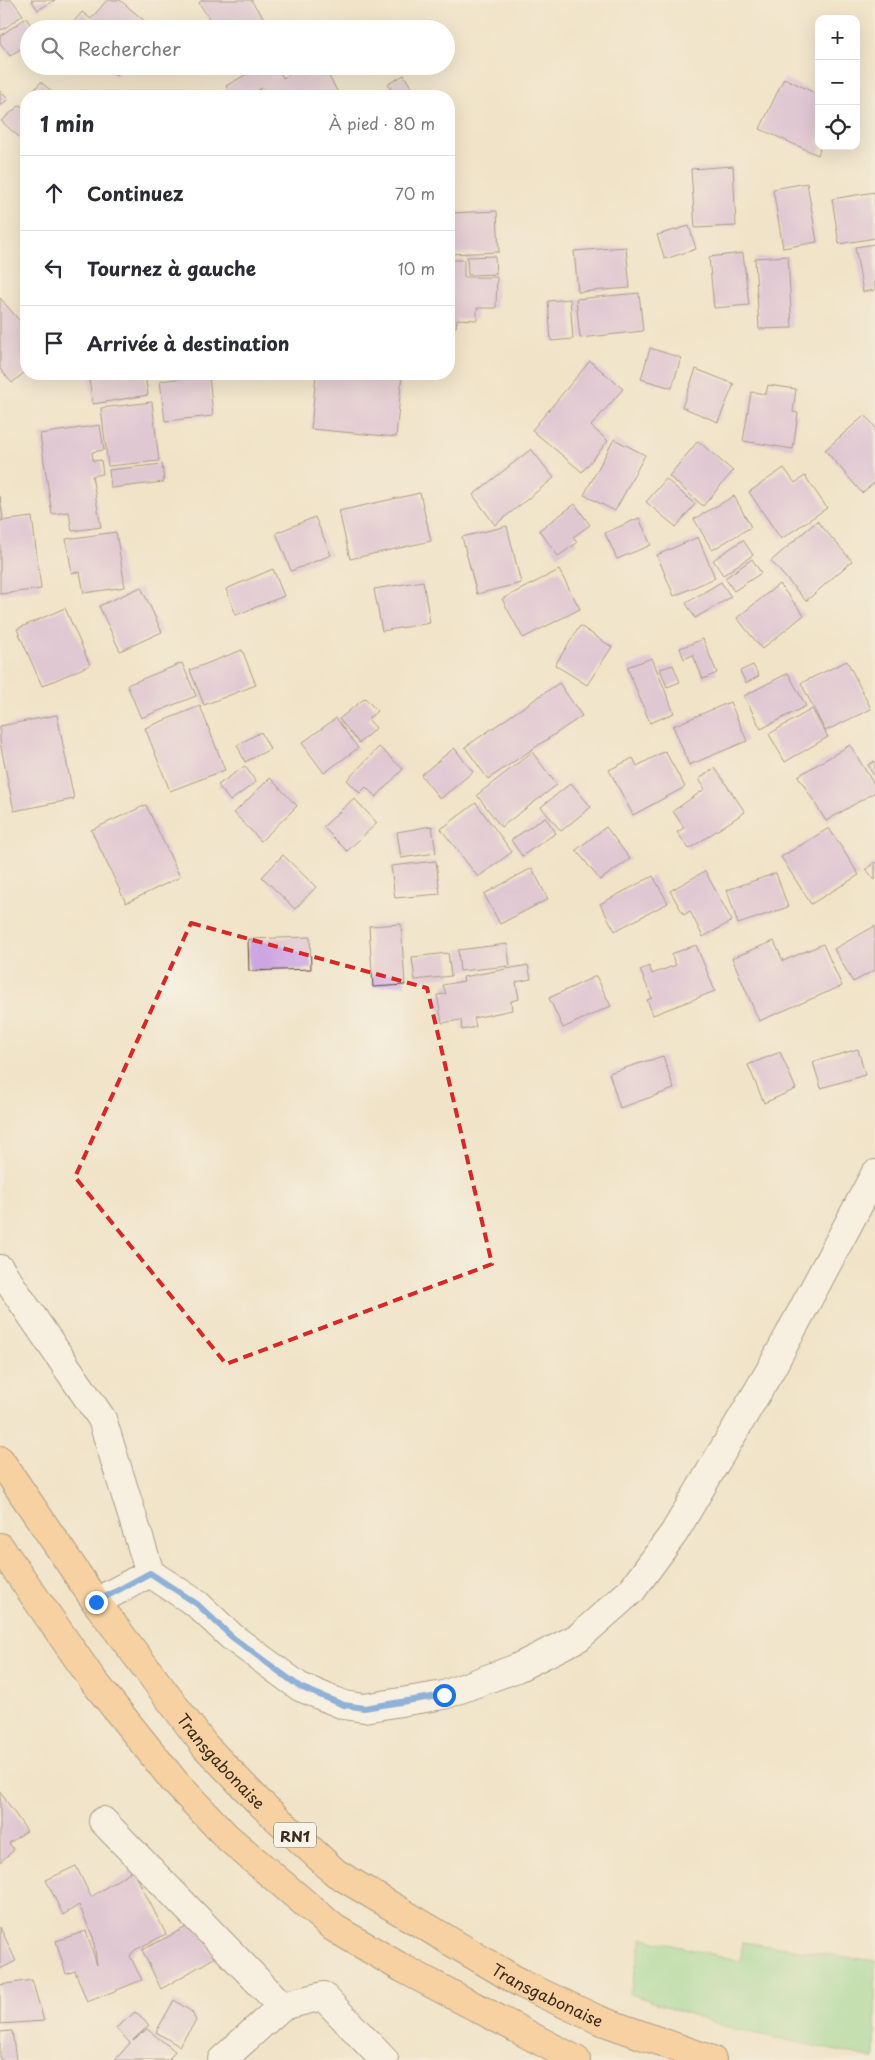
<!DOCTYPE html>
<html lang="fr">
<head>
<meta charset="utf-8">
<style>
  body { margin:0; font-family:"Playpen Sans",sans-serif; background:#f2f2f3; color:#2b2b33 }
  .controls { position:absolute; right:15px; top:15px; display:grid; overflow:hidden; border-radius:10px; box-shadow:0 5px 20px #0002 }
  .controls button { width:45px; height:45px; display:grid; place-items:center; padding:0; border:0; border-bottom:1px solid #e1e1e2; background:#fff; color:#2b2b33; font:25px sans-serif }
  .stop { position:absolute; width:15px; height:15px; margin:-11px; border:4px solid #1a73e8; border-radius:50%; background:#fff }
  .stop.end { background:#1a73e8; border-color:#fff; box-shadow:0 1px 5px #0008 }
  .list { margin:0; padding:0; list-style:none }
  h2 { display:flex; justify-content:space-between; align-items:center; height:65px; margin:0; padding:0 20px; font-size:21px }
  h2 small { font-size:16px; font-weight:400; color:#7c7c81 }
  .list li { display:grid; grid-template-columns:32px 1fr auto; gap:15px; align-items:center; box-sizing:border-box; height:75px; padding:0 20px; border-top:1px solid #e1e1e2 }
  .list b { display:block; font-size:19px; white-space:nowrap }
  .list em { font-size:16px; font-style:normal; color:#7c7c81 }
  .icon { flex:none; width:28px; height:28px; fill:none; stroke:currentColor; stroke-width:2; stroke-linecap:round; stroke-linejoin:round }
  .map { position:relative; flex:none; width:875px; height:2060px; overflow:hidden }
  .search { position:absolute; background:#fff; box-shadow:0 5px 20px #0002; left:20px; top:20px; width:435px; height:55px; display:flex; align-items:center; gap:12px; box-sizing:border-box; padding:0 18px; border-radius:28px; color:#7c7c81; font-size:19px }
  .panel { position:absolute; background:#fff; box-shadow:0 5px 20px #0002; left:20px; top:90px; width:435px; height:290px; border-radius:20px }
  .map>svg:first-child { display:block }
</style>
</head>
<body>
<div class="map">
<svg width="875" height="2060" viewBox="0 0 875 2060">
  <rect width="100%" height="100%" fill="#f7f3e8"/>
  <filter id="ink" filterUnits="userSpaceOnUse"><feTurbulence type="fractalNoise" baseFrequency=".02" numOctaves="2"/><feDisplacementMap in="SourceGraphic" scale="10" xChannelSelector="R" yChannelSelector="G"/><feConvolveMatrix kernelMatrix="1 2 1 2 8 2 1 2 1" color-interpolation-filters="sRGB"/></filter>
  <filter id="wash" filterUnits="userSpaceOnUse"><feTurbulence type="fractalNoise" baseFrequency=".0096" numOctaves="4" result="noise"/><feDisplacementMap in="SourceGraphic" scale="20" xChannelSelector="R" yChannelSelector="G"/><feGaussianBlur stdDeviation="1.12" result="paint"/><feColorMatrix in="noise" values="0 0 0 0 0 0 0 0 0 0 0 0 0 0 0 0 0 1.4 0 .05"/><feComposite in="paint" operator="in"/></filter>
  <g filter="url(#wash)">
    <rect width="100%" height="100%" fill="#f0e3c8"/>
    <path fill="#92da95" stroke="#66825a" d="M642,1938l99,23 1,-19 133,19v98l-141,-30 -104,-35z"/>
    <g id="blocks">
      <path fill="#cda6e1" d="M0,0h12l11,15 -21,15 -2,-3z
        M31,0h24l-17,10z
        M107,0h13l28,24 -4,5h-69l-4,-4 11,-13 9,7z
        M202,0h50v2l20,27h-56l-17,-26z
        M26,18l7,11h-4v14l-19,13 -10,-13v-7z
        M105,66h19l-8,10z
        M261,66h16l6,12 21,-12h19l17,30h-73l-5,-8 -13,8h-17l-6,-10z
        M404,75l12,21h-21l-7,-12z
        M784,78l35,17v51h2l-3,9 -58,-26z
        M41,82l16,14h-28z
        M0,91l8,8 -8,8z
        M20,105l6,5v33l-25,-22z
        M733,166l3,60 -41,2 -4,-59z
        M807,183l10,59 -34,6 -10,-59z
        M875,192v46l-36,6 -7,-45z
        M497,211l2,41 -50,2v-41z
        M689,226l7,23 -31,10 -8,-24z
        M875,244v46l-12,2 -8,-45z
        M626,247l4,41 -52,4 -4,-41z
        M743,253l6,52 -35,3 -5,-51z
        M495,256l1,18 -28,1 -1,-18z
        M788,256l4,72 -33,1 -4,-71z
        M449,260h15v17h33l-1,31h-19v12l-20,-1 -1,8h-7z
        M639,293l4,38 -63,7 -4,-39z
        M0,298l26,30v43l-14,12 -12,-14z
        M570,299l3,40 -22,2 -3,-40z
        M650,348l31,10 -9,30 -31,-9z
        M590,361l33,28 -32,37 17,15 -26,31 -50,-42z
        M696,369l38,15 -16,38 -36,-15z
        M88,374h57l3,21 -55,9z
        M316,374h86l-6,63 -85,-8z
        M209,375l4,41 -48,5 -5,-40z
        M768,385l28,4 -3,23 5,1 -5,36 -50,-8 8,-49 15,2z
        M152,402l7,59 -51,5 -7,-58z
        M865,415l10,12v55l-13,11 -37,-43z
        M100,425l4,25 -12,2 1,9 8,-1 2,14 -11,2 9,51 -29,4 -3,-19 -17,2 -12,-80z
        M614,439l31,16 -30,56 -31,-16z
        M698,441l35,30 -30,35 -34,-30z
        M531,449l23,29 -59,47 -22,-30z
        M162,464l2,18 -53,6 -2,-18z
        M784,468l11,15 10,-7 22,32 -46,31 -32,-47z
        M666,479l29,25 -19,23 -30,-25z
        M420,493l11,48 -81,18 -11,-48z
        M0,496l3,23h-3z
        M734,496l17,31 -39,23 -18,-31z
        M575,504l15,21 -17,12 4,6 -19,13 -19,-26z
        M32,517l9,72 -41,5v-73z
        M315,517l16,38 -40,16 -15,-38z
        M639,518l12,27 -34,14 -12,-26z
        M817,521l35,40 -46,40 -35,-40z
        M507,526l14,57 -44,11 -15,-57z
        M116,532l9,55 -41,6 -4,-21 -8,1 -6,-34z
        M698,537l17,41 -41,18 -17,-41z
        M743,540l10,15 -30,20 -10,-15z
        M752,559l9,14 -27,18 -9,-13z
        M273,569l11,27 -48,19 -10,-26z
        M559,570l21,39 -57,29 -21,-39z
        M423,581l7,42 -48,8 -8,-42z
        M721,582l10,15 -36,21 -9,-15z
        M779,584l25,31 -42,34 -25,-31z
        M141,587l21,45 -42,19 -21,-45z
        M65,608l25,57 -48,21 -25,-57z
        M580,626l32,21 -25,38 -32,-20z
        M703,639l14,34 -14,6 -10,-24 -9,4 -4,-11z
        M242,650l14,35 -52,20 -14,-35z
        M652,658l22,55 -24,10 -23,-56z
        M847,661l24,48 -46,22 -24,-48z
        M182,663l14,33 -55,22 -14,-33z
        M673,665l7,17 -13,5 -7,-18z
        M753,665l6,11 -13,7 -6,-12z
        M788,673l18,33 -45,23 -17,-33z
        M559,683l23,33 -94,63 -23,-32z
        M365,698l12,13 -9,8 8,9 -17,15 -20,-24z
        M730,702l17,39 -58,24 -16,-39z
        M200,706l25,64 -55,21 -25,-63z
        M812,709l16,28 -43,25 -16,-28z
        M57,715l17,84 -60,12 -14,-69v-16z
        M336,718l22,30 -34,25 -22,-30z
        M261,732l9,17 -25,13 -8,-17z
        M850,745l25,41v6l-49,29 -28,-45z
        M379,747l24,22 -27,28 -10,-10 -6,6 -13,-13z
        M454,748l19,24 -33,27 -19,-24z
        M665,751l20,36 -52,28 -24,-45 24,-12 4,8z
        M532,752l25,33 -56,42 -24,-32z
        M875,761v17l-7,-13z
        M245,766l11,16 -26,19 -12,-16z
        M715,768l30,44 -56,37 -12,-17 7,-4 -11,-17 32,-22 -6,-10z
        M270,778l27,28 -36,35 -27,-28z
        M571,783l20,24 -30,24 -20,-24z
        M354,798l23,25 -30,28 -24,-24z
        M476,803l36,49 -34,25 -37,-48z
        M146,805l34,72 -54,26 -35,-73z
        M545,817l11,16 -34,23 -11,-16z
        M432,826l4,27 -35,5 -4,-26z
        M606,827l24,32 -30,21 -24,-30z
        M829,828l30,47 -48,29 -30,-47z
        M283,855l33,32 -21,22 -33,-32z
        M436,861l4,33 -45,4 -4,-32z
        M875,862v18l-9,-11z
        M532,868l16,31 -48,25 -16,-30z
        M705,871l27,50 -29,16 -13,-26 -6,4 -14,-24z
        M776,873l12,34 -50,17 -11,-34z
        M653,876l15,27 -53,28 -15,-27z
        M401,924l4,61 -32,2 -4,-61z
        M875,926v44l-22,12 -19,-33z
        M310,937l1,32 -62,2 -1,-32z
        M774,941l9,20 40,-17 19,42 -83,35 -27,-63z
        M507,944l3,22 -50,5 -2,-21z
        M696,945l19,46 -62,24 -6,-15 5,-2 -12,-28 9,-4 3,8 24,-9 -5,-11z
        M448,953l3,23 -36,4 -3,-23z
        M528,965l3,14 -15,3 3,17 -8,2 1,9 -38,8 2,9 -14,3 -1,-10 -19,3 -5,-28 9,-1 -3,-9 21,-4 -1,-4z
        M596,976l15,30 -48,22 -14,-30z
        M858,1049l7,26 -44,13 -8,-26z
        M780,1052l16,37 -32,14 -16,-38z
        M663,1056l11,33 -54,19 -11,-35z
        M0,1792l27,39 -18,12 5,7 -14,12z
        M76,1866l15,31 42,-27 33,64 -31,16 -5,6 12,24 -55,22 -12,-31 -9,3 -10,-33 30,-10 11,34 -4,-28 -14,-32 -16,10 -17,-35z
        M196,1922l18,36 -53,31 -19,-39z
        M0,1927l16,34 -16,8z
        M32,1980l12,41 -44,3v-39z
        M174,2000l18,12 4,9 -17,25 -23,-14z
        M135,2012l14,13 -16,15 14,-11 28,22 -6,9h-54l15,-17 -14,-15z
        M12,2031l4,29h-16v-28z"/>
    </g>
  </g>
  <g filter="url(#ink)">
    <use href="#blocks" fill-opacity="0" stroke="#564638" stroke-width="1"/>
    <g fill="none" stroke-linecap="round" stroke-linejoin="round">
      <defs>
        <path id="street" d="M0,1269l102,150 48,154 47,31 35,33 68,50 44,18 20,3 80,-13 73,-27 62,-31 53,-47 42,-57 97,-164 104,-195
          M96,1602l54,-29
          M103,1821l179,185
          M222,2060l60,-54 41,-10 61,64"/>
        <g id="highway">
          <path id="s1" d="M0,1460l96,142 109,144 52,54 79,73 186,111 77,36 113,40"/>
          <path d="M0,1547l92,132 82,102 53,56 107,91 68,40 174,92"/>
        </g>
      </defs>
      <use href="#street" stroke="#564638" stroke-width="30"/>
      <use href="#highway" stroke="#564638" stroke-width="30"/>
      <use href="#street" stroke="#fff" stroke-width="28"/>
      <use href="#highway" stroke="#febb71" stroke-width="28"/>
    </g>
  </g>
  <g fill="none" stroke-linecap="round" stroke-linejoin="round" filter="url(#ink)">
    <path stroke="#1a73e8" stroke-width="6" d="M96,1602l54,-29 47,31 35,33 68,50 44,18 20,3 80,-13"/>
  </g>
  <path d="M0 0H875V2060H0ZM191,923l236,65 65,276 -266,100 -151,-187z" fill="#f0e3c8" fill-opacity=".55" fill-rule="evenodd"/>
  <path fill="none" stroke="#d62828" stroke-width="4" stroke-dasharray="10 6" stroke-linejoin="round" d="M191,923l236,65 65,276 -266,100 -151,-187z"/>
  <g text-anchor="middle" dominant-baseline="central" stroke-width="5" stroke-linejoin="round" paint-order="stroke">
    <rect fill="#f7f3e8" stroke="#73665b" stroke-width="1" x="274" y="1822.5" width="42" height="25" rx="4"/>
    <g font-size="15" font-weight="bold" fill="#3b2a1e">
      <text x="295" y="1835">RN1</text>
    </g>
    <g font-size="16" fill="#3b2a1e" stroke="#f7f3e8">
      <text stroke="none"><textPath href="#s1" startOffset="374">Transgabonaise</textPath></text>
      <text stroke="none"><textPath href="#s1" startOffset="779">Transgabonaise</textPath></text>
    </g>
  </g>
</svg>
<div class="controls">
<button>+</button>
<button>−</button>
<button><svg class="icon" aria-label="locate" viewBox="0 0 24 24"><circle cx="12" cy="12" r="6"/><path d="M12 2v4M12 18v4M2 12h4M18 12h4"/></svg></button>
</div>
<div class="stop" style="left:444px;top:1695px"></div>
<div class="stop end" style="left:96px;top:1602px"></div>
<div class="search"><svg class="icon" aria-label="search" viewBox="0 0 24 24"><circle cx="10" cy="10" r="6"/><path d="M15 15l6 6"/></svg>Rechercher</div>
<section class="panel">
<h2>1 min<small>À pied · 80 m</small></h2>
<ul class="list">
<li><svg class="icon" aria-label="ahead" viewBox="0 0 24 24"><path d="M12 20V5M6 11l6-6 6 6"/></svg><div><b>Continuez</b></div><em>70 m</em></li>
<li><svg class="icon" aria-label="left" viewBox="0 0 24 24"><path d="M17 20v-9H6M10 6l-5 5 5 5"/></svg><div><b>Tournez à gauche</b></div><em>10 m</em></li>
<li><svg class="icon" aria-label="arrive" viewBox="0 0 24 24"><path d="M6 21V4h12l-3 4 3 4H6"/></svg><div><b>Arrivée à destination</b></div></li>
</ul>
</section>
</div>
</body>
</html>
